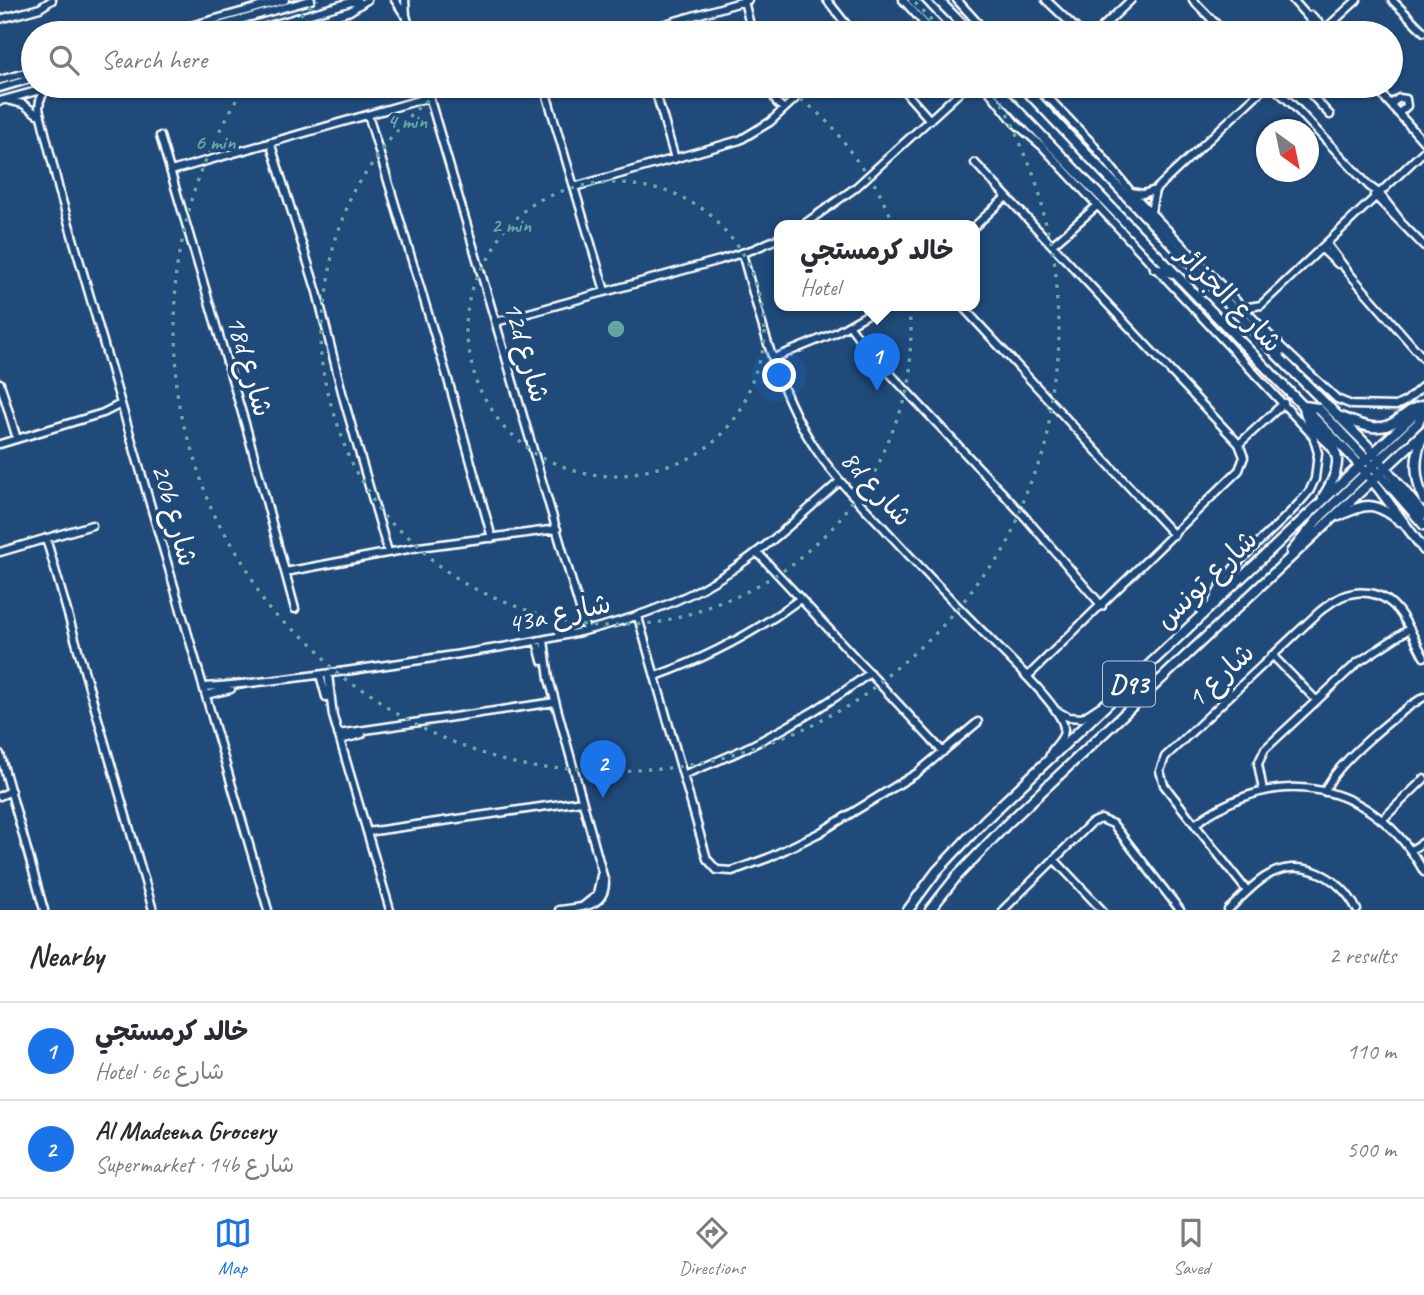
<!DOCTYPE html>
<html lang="en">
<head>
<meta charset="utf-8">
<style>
  body { margin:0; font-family:Caveat,"Playpen Sans Arabic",sans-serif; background:#f7f7f7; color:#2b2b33 }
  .compass { position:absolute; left:1256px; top:119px; width:63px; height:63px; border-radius:50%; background:#fff; box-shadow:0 2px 5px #0004; rotate:147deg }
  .you { position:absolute; left:780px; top:376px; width:24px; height:24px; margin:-18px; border:5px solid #fff; border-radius:50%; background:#1a73e8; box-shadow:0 0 0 10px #1a73e833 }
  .badge { display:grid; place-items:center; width:46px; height:46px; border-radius:50%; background:#1a73e8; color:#fff; font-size:23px; font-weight:700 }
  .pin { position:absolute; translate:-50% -58px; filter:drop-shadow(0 2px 4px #0008) }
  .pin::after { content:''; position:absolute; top:37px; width:24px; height:21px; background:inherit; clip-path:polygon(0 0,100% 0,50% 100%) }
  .popup { position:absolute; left:774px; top:220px; width:206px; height:91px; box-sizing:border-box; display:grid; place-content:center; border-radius:14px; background:#fff; filter:drop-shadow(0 2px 5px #0005); font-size:23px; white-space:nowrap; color:#7c7c81 }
  .popup b { font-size:26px; color:#2b2b33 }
  .popup::after { content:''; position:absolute; left:50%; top:100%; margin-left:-14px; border:14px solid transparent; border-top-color:#fff }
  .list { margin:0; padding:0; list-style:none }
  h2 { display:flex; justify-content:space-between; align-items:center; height:91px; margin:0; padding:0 28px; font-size:30px }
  h2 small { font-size:23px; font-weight:400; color:#7c7c81 }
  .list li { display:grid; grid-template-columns:46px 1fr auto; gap:21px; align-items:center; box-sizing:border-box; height:98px; padding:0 28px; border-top:2px solid #e1e1e2 }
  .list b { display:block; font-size:26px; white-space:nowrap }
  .list p { margin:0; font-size:23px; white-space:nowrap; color:#7c7c81 }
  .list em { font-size:23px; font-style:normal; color:#7c7c81 }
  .icon { flex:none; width:38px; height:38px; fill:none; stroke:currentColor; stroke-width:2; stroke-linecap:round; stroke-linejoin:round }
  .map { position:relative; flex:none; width:1424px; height:910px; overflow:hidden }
  .search { position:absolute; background:#fff; box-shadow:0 2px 5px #0004; left:21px; right:21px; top:21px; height:77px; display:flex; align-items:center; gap:18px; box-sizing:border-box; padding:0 24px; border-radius:38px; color:#7c7c81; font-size:26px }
  .sheet { height:287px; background:#fff }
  nav { display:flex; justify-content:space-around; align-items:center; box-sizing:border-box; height:98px; border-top:2px solid #e1e1e2; background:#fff; font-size:19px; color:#7c7c81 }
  nav a { display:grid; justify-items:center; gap:4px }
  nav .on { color:#1a73e8 }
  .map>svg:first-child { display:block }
</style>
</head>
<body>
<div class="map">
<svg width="1424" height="910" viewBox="0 0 1424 910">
  <rect width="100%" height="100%" fill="#1f4a7a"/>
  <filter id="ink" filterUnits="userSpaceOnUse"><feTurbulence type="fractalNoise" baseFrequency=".0143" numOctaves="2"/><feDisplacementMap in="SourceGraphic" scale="14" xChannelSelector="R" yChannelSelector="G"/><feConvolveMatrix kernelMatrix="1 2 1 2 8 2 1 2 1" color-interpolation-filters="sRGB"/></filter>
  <g filter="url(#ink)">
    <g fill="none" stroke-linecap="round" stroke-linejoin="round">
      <defs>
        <path id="minor" d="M395,0l9,14
          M405,0l1,15 5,18
          M827,0l26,33
          M903,0l30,33
          M957,0l30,33
          M1046,0l35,33
          M1193,0l32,33
          M1293,0l29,33
          M1392,0l32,32
          M744,1l8,32
          M1311,15l18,18
          M0,19l40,-11 12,-8
          M165,33l120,-33
          M194,33l117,-33
          M245,33l113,-33
          M276,33l74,-22 17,-11
          M634,33l114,-33
          M1096,33l35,-33
          M1321,33l36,-33
          M0,80l33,-9
          M60,86h25
          M426,86l160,544
          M544,86l61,205
          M654,86l21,73
          M768,86l9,17 7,6
          M900,86l30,34
          M985,86l30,37 27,23 271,290 5,17 -3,26 -5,11c-26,36 -84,71 -98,114
          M1037,86l54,56 40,50 147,152 59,55 15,6 44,1 10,-5 18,-16
          M1047,86v12
          M1272,86l20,18 77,82 11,8 20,26
          M1303,86l27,29
          M1374,86l50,56
          M0,88l33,-10
          M46,88l-6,12 -1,8 20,82 209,720
          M7,100l16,4 14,10
          M0,101l55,-15
          M1391,104l8,-6 7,1 1,7 -8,7
          M368,115l79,261 45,162
          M160,136l87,294 48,179
          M270,142l47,150 27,108 44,152
          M975,163l264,281 5,13 -5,13 -212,207
          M171,171l259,-74
          M574,187l166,-47 30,-18 39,-36
          M1131,192l12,2 12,-4 111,-104
          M1374,195l50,51
          M1151,212l4,-22
          M803,225l52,-37 107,-98 8,-4
          M975,226l31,-29
          M1327,244l21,28 76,87
          M1052,245l46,-40
          M1322,249l16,15
          M742,253c19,67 35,140 75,198 19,28 43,52 66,76 34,37 68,73 103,108 16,17 76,72 78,93 1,14 -15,19 -15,32
          M961,305l213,230
          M1243,308l18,-3 163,-154
          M496,322l224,-62 34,-11 25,-11
          M850,326l17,23 158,168 77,89
          M774,358l61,-25 49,-28
          M0,383l17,56
          M0,444l103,-31 18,-9
          M1239,444l45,-41
          M46,538l107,372
          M0,552l92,-27
          M758,553l185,199
          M285,572l134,-25 138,-18
          M638,617l69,242 10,11 15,1 36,-13 51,-25 98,-60 61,-51
          M544,640l5,39 56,204c-1,26 -26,24 -46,27
          M537,641l5,20
          M1272,655l44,45
          M328,674l5,42 57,194
          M320,675l6,22
          M656,676c53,-19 99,-43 144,-77
          M205,687c81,-6 161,-19 242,-31 87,-14 176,-26 255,-68 52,-28 94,-68 138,-107
          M206,695l25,-6
          M1057,711l11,6 14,1 26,-17
          M338,734l217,-32
          M340,740l22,-6
          M0,754l44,156
          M685,774c67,-25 127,-58 185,-101
          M1263,790l-5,-26 7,-15 92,-86 52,-34
          M1325,792c7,-26 75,-81 99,-95
          M0,796l11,-5
          M1383,819l41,-40
          M1195,824c81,-62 179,-43 229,48
          M367,832l215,-31
          M1411,850l13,-8
          M1054,859l48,51
          M1247,891l-83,-106 -4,-14 5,-14 154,-145c16,-13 29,-22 50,-19 31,4 41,39 55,64
          M583,906l14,-11 4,-20
          M1003,910l88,-87 10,-4 12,5 67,86
          M1228,910c12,-11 23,-24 37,-33 34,-22 76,-1 92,33"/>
        <path id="major" d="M913,0l31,33
          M938,0l33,33
          M994,86l359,372 26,31 45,61
          M1022,86l258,272 87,87 57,70
          M1155,268l17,5
          M1278,344l2,14
          M1304,406l14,2 51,54
          M1304,406c4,42 58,29 19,91
          M1341,417c18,7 37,17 55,4 9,-6 15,-13 25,-15
          M1423,436c-10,23 -8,42 1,65
          M1377,471l47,54
          M1339,516c28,-14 36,-14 61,5
          M1291,552l28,-34 99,-95 6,-14
          M908,910l28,-38 49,-52 439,-415
          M930,910l27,-34 50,-52 417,-392"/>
      </defs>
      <use href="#minor" stroke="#fff" stroke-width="11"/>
      <use href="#major" stroke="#fff" stroke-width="13"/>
      <use href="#minor" stroke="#1f4a7a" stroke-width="6"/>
      <use href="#major" stroke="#1f4a7a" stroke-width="8"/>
    </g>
  </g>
  <g fill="none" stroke="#63a6a1" stroke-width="3.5" stroke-dasharray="3.5 7">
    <circle cx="616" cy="329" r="148"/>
    <path d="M783 86A295 295 0 1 1 449 86"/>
    <path d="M287 33A443 443 0 0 1 317 2M915 2A443 443 0 0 1 945 33M988 88A443 443 0 1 1 244 88"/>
  </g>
  <g text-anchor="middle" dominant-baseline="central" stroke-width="7" stroke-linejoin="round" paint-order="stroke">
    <rect fill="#1f4a7a" stroke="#bcc9d7" stroke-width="2" x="1103" y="661.5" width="52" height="45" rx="5"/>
    <g font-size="26" font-weight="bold" fill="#fff">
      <text x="1129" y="684">D93</text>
    </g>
    <g font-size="28" fill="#fff" stroke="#1f4a7a">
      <text transform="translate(1230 298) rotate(46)">شارع الجزائر</text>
      <text transform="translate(527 352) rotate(74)">12d شارع</text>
      <text transform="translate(250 366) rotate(74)">18d شارع</text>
      <text transform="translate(877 488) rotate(48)">8d شارع</text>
      <text transform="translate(175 515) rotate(74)">20b شارع</text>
      <text transform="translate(1206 579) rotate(-44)">شارع تونس</text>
      <text transform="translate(559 613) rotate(-12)">43a شارع</text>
      <text transform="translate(1220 675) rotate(-43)">شارع 1</text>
    </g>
  </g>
  <circle cx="616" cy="329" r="10" fill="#63a6a1" stroke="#1f4a7a" stroke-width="3.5"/>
  <g font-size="21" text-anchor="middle" font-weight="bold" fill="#63a6a1" stroke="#1f4a7a" stroke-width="7" stroke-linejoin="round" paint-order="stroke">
    <text x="407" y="128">4 min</text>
    <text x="215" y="149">6 min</text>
    <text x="511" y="232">2 min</text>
  </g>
</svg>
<svg class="compass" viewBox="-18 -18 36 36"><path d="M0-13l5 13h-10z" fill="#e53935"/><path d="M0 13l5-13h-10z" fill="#7c7c81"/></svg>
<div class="you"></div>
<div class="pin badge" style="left:877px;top:391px">1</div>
<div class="popup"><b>خالد كرمستجي</b>Hotel</div>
<div class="pin badge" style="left:603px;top:798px">2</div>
<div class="search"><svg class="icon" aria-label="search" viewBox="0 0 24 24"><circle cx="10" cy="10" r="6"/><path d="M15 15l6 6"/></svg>Search here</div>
</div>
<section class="sheet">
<h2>Nearby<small>2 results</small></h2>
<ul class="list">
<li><span class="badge">1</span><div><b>خالد كرمستجي</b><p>Hotel · 6c شارع</p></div><em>110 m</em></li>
<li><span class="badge">2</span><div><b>Al Madeena Grocery</b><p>Supermarket · 14b شارع</p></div><em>500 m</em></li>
</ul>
</section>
<nav>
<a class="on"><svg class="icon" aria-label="map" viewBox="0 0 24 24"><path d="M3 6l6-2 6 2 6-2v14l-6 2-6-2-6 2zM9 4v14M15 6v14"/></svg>Map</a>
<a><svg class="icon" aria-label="directions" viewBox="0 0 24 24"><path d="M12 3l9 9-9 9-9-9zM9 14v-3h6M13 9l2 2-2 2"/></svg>Directions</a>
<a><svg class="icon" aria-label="saved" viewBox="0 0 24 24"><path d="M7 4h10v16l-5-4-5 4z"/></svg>Saved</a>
</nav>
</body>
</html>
